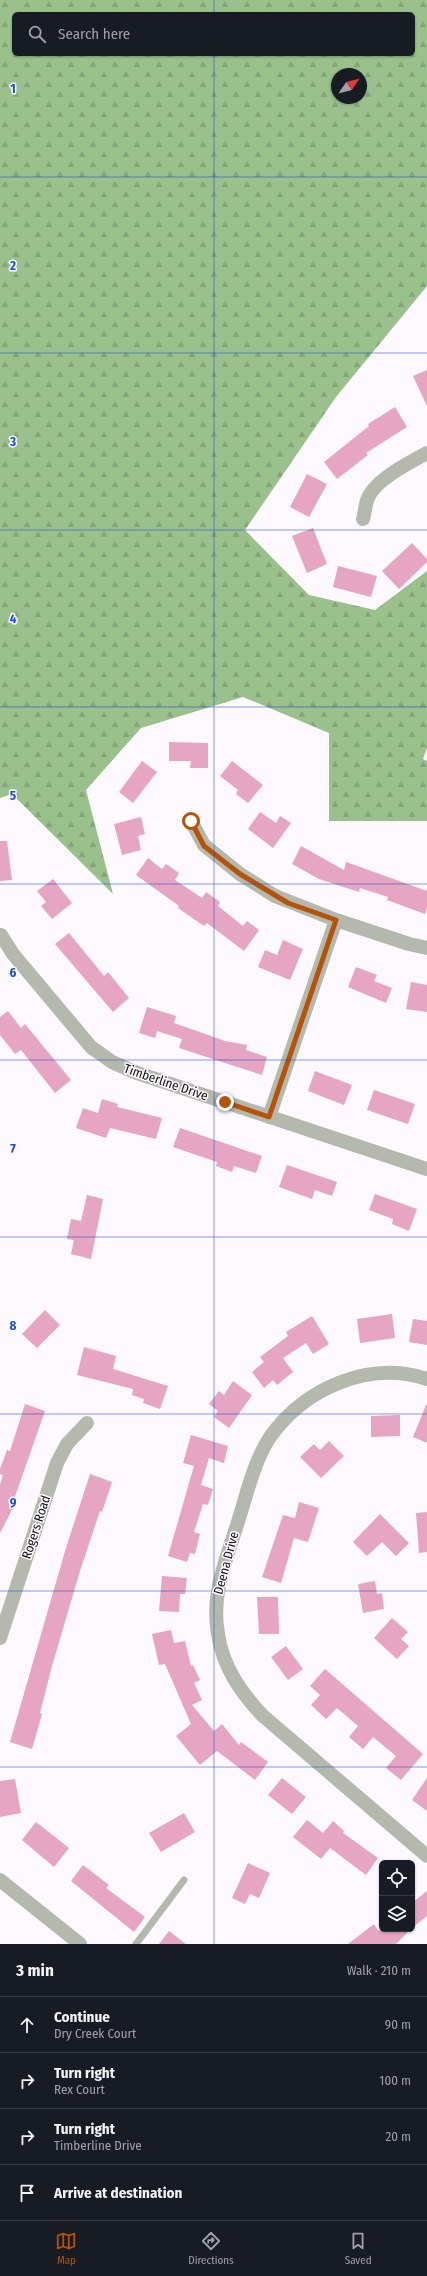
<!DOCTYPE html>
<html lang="en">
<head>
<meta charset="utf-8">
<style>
  body { margin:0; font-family:"Fira Sans Condensed",sans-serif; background:#20242c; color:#f1f3f6 }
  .controls { position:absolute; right:12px; bottom:12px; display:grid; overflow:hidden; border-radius:6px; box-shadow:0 1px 3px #0004 }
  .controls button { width:36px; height:36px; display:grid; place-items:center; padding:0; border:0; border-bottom:1px solid #363941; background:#171b24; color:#f1f3f6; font:20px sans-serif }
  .compass { position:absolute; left:331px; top:68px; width:36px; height:36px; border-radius:50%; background:#171b24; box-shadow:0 1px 3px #0004; rotate:55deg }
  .stop { position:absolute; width:12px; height:12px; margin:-9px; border:3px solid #b45309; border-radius:50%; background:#fff }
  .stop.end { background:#b45309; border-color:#fff; box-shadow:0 1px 4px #0008 }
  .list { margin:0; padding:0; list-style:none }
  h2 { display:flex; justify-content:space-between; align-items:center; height:52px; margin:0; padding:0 16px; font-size:17px }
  h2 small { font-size:13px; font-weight:400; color:#9ea1a6 }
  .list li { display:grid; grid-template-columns:26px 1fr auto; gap:12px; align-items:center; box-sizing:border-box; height:56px; padding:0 16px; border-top:1px solid #363941 }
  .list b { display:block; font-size:15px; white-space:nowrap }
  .list p { margin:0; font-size:13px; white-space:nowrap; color:#9ea1a6 }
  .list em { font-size:13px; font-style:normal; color:#9ea1a6 }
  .icon { flex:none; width:22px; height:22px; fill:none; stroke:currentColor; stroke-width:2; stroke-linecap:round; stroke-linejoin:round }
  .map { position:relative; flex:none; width:427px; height:1944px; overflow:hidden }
  .search { position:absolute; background:#171b24; box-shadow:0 1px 3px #0004; left:12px; right:12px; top:12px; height:44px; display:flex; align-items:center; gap:10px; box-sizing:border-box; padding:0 14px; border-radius:6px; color:#9ea1a6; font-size:15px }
  .sheet { height:276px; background:#171b24 }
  nav { display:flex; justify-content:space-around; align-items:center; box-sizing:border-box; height:56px; border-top:1px solid #363941; background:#171b24; font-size:11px; color:#9ea1a6 }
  nav a { display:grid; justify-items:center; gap:2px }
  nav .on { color:#b45309 }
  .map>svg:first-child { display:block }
</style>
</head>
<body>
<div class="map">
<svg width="427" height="1944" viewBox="0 0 427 1944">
  <defs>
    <pattern id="forest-firs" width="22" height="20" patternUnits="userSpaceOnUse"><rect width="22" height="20" fill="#9ac18c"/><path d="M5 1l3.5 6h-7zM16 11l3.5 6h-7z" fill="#84a578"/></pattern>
  </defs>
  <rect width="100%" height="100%" fill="#fdf9fe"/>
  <path fill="url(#forest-firs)" fill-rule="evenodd" d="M0,0h427v286l-91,111 -91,133 64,65 66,15 52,-39v177l-4,11 4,2v60h-98v-88l-86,-36 -102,31 -55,62 27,104 -101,-100 -12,4zM14,14h399v40h-399zM337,74h24v24h-24z"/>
  <path fill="#e6a5c2" d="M427,370v36l-14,-30z
    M395,407l12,20 -41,26 2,2 -31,24 -13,-17 45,-36 -1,-2z
    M307,474l20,10 -18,33 -19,-10z
    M313,528l14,36 -20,9 -15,-37z
    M412,543l15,16v3l-28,27 -17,-18z
    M338,566l39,10 -6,21 -38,-10z
    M169,742l39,1v25h-18l1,-7h-22z
    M142,761l15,11 -24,31 -14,-11z
    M232,761l31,24 -15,18 -12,-9 2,-4 -18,-14z
    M260,812l16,11 4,-7 11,7 -18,25 -25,-19z
    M141,817l4,17 -7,2 3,14 -19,5 -8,-31z
    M0,841h7l5,39 -12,1z
    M301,846l43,24 2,-8 81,29v17l-2,6 -38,-14 1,-3 -28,-9 -1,4 -40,-13 -27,-15z
    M148,858l14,11 4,-5 13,9 -4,7 27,18 4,-6 14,10 -2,4 25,20 4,-5 12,9 -15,21 -37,-28 -3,3 -26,-18 1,-2 -43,-31z
    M53,879l19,24 -20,16 -11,-13 5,-4 -9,-11z
    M69,933l35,43 4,-4 21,26 -16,14 -58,-68z
    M283,940l20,9 -13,31 -32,-13 7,-17 12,5z
    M356,967l21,8 -3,6 18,7 -6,15 -38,-16z
    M411,982l16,3v27l-21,-3z
    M147,1007l29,9 -2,7 51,18 22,4 -1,5 21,7 -5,18 -83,-27 3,-9 -25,-8 -2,7 -16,-5z
    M8,1011l13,17 4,-4 46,56 -16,13 -34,-43 -6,4 -15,-19v-18z
    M315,1071l37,14 -8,20 -36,-14z
    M374,1090l41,14 -7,20 -41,-14z
    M102,1099l16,5 -1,3 45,11 -6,21 -46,-11 -4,10 -30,-10 7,-20 15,5z
    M180,1128l82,28 -6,17 -22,-7 -2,6 -16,-6 1,-4 -44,-15z
    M287,1165l50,17 -5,14 -17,-6 -3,9 -33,-12z
    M375,1194l42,15 -8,22 -17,-7 1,-5 -24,-9z
    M87,1195l16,4 -12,60 -20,-5 3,-14 -7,-1 4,-20 10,2z
    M45,1310l15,15 -23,23 -15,-14z
    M392,1314l3,24 -35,5 -3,-24z
    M312,1316l17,28 -16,10 -7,-11 -23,15 10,14 -16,13 -4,-5 -9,8 -12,-16 12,-10 -4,-5 28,-21 -2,-4z
    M413,1319l14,2v24l-18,-3z
    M84,1347l32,9 -3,13 55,17 -8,23 -17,-6 1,-4 -12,-4 1,-6 -56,-14z
    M233,1381l19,14 -23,33 -15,-11 4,-6 -9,-7 10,-13 5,4z
    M25,1404l20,7 -33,94 2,1 -14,27v-49l3,-9 -3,-1v-5l7,-19 3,1z
    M426,1405h1v38l-14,-6z
    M400,1415v21l-29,1v-21z
    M191,1435l37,11 -4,17 -15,-5 -8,27 12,4 -5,16 -5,-1 -9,28 6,2 -5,20 -5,-1 -3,9 -19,-6 26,-90 -11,-3z
    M329,1441l15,15 -23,22 -21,-21 14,-13 6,6z
    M90,1474l22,8 -10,30 -2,-1 -20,60 -28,95 -12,47 2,1 -10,35 -22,-7 55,-191z
    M299,1502l20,6 -11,34 -14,-4 -13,45 -19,-6 21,-62 12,3z
    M427,1512v40l-8,1 -3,-40z
    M380,1514l29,29 -13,13 -14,-14 -15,14 -14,-14z
    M162,1576l25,2 -2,16h-5l-1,18 -20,-1z
    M375,1581l2,13 5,-1 2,16 -21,4 -5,-29z
    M257,1597h21l1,37h-20z
    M392,1618l16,14 -7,7 8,7 -12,13 -23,-21z
    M171,1630l3,13 11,-2 6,25 2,-1 7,15 -6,3 8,17 -10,5 22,26 8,-7 17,21 2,-3 27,20 -13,18 -38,-29 -17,14 -24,-29 15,-12 -26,-60 -6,1 -7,-31z
    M286,1646l17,23 -15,11 -17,-23z
    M325,1669l98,85 -22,26 -15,-12 10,-12 -23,-19 -10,12 -14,-12 9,-11 -21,-18 -11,11 -15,-14 9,-10 -10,-9z
    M282,1778l24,19 -14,17 -24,-19z
    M427,1778v33l-15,-11z
    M15,1779l6,34 -21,4v-36z
    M184,1813l11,19 -34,20 -12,-19z
    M307,1820l16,13 10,-12 11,10 -1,2 35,25 -12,17 -36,-27 -9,11 -28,-22z
    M36,1822l33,26 -15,19 -32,-27z
    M248,1863l22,10 -11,25 -9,-4 -5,10 -13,-6z
    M83,1865l26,20 -3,3 39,29 -11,15 -63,-51z
    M427,1891v25l-15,12v-25z
    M374,1924l4,7 3,-2h30l-15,15h-48z
    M169,1931l17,13h-27z"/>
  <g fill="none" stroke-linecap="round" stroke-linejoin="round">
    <path stroke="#b5b9ad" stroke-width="7" d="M136,1944l48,-64"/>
    <path stroke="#b5b9ad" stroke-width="14" d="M363,519c2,-6 2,-15 5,-21 7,-18 42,-36 59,-45
      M191,821l13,24 36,29 35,22 61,24 73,24 18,4
      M1,935l12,19 78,93 21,15 25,11 290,96
      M269,1117l67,-197
      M427,1379c-58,-19 -122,9 -157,58 -17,26 -24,61 -34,91 -11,35 -25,68 -18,106 5,33 22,57 44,81l165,141
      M0,1638l57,-175 10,-19 20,-21
      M0,1880l80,64"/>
  </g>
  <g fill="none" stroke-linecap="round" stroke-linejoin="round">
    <path stroke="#b45309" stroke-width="5" d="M191,821l13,25 36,28 48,29 48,17 -67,197 -44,-15"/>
  </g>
  <path fill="none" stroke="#1d4ed8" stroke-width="1" stroke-opacity="0.55" d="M214,0v14M214,54v1890M0,177h427M0,353h427M0,530h427M0,707h427M0,884h427M0,1060h427M0,1237h427M0,1414h427M0,1591h427M0,1767h427"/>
  <g text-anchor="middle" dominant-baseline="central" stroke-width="3" stroke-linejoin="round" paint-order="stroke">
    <g font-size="13" fill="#150e16" stroke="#fdf9fe">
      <text transform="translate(166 1082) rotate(19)">Timberline Drive</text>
      <text transform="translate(36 1527) rotate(-72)">Rogers Road</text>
      <text transform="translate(226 1563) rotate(-75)">Deena Drive</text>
    </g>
  </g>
  <g font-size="13" text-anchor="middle" font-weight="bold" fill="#1d4ed8" stroke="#fdf9fe" stroke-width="3" stroke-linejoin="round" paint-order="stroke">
    <text x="13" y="93">1</text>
    <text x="13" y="270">2</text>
    <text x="13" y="446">3</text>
    <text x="13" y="623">4</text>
    <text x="13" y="800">5</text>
    <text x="13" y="977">6</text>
    <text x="13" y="1153">7</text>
    <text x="13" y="1330">8</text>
    <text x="13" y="1507">9</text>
  </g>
</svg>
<div class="controls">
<button><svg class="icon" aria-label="locate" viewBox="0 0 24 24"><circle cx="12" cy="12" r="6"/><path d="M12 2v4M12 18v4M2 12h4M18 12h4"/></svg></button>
<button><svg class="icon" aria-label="layers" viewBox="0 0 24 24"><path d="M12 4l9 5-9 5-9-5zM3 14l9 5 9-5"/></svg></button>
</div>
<svg class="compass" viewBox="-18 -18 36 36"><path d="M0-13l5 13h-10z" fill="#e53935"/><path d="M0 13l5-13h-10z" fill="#9ea1a6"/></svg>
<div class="stop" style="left:191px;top:821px"></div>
<div class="stop end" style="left:225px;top:1102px"></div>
<div class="search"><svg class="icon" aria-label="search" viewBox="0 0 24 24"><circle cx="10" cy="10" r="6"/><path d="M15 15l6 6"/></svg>Search here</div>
</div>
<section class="sheet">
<h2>3 min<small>Walk · 210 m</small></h2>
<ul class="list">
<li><svg class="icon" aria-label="ahead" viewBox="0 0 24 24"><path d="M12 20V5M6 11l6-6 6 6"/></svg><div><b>Continue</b><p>Dry Creek Court</p></div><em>90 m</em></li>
<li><svg class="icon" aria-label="right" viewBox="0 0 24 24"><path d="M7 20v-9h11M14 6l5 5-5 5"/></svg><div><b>Turn right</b><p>Rex Court</p></div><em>100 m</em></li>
<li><svg class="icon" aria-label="right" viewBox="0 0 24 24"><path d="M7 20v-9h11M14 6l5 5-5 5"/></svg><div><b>Turn right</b><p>Timberline Drive</p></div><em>20 m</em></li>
<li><svg class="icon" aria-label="arrive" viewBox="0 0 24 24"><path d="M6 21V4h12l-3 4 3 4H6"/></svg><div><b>Arrive at destination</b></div></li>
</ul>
</section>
<nav>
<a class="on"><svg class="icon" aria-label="map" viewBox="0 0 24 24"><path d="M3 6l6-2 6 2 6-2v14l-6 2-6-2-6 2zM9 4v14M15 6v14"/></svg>Map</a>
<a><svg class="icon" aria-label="directions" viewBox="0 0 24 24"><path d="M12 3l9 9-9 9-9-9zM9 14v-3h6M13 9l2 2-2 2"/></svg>Directions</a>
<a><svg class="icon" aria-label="saved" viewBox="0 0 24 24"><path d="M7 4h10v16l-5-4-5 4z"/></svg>Saved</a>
</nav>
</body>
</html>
